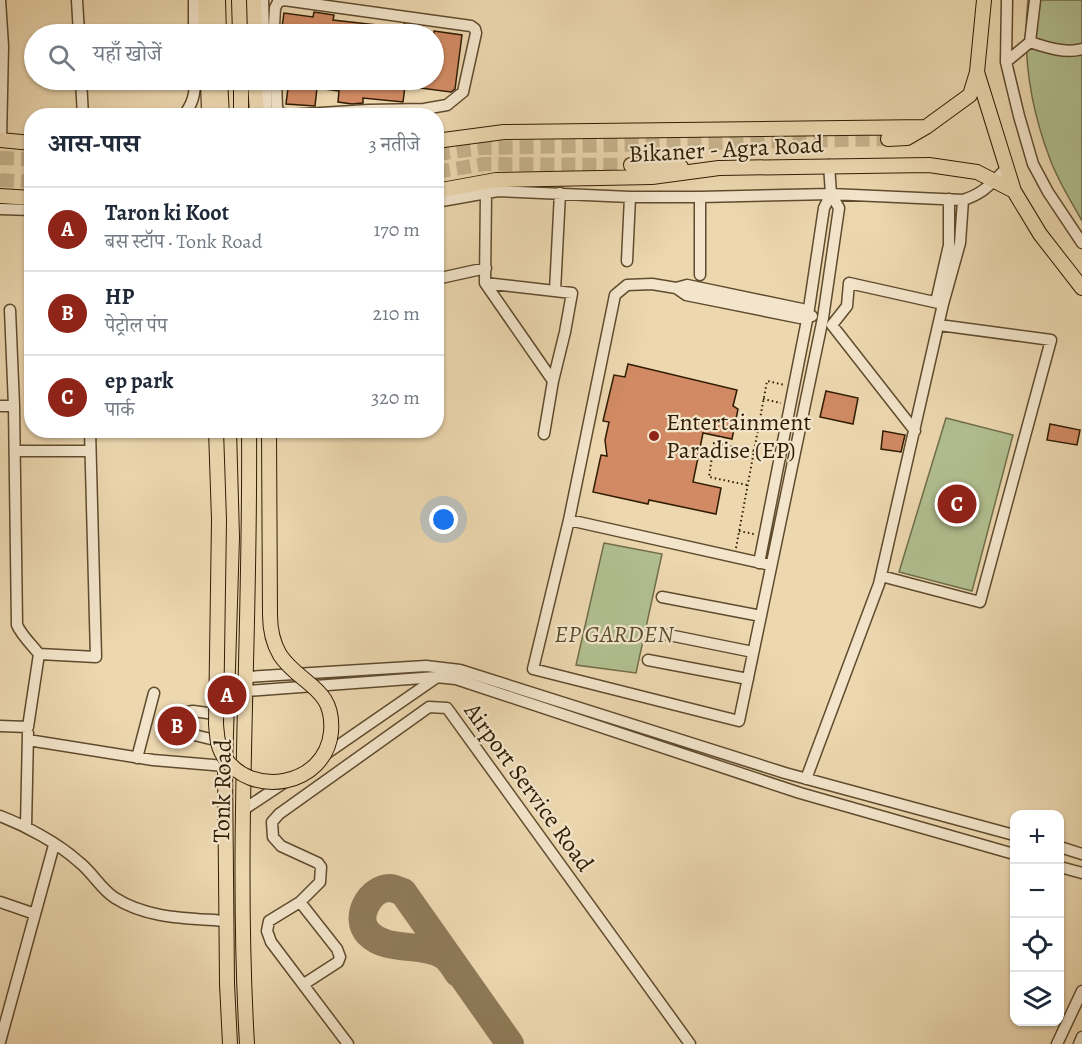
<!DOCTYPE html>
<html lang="hi">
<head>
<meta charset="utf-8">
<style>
  body { margin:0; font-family:Alegreya,"Noto Serif Devanagari",serif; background:#f2f2f3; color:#1f2937 }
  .controls { position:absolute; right:18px; bottom:18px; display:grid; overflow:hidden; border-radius:12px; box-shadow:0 2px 4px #0004 }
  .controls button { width:54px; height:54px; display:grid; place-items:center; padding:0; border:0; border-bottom:2px solid #e0e1e3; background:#fff; color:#1f2937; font:30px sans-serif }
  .you { position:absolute; left:444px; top:520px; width:21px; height:21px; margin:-15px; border:4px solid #fff; border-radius:50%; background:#1a73e8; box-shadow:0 0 0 9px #1a73e833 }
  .badge { display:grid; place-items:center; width:39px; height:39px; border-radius:50%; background:#8f2418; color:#fff; font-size:20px; font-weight:700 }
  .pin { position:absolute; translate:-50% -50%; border:3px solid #fff; box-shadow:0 2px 6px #0006 }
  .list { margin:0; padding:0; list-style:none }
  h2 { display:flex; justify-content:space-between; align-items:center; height:78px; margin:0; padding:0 24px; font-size:26px }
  h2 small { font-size:20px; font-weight:400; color:#747a83 }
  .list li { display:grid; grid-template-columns:39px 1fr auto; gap:18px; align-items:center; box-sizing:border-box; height:84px; padding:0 24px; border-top:2px solid #e0e1e3 }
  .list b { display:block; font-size:22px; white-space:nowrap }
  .list p { margin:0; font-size:20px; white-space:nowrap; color:#747a83 }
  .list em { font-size:20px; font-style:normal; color:#747a83 }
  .icon { flex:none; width:33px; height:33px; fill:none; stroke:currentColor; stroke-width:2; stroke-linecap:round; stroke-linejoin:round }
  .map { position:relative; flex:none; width:1082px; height:1044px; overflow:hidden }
  .search { position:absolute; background:#fff; box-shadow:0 2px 4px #0004; left:24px; top:24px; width:420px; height:66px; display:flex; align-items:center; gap:15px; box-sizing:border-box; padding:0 21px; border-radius:33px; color:#747a83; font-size:22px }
  .panel { position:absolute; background:#fff; box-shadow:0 2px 4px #0004; left:24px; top:108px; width:420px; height:330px; border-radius:24px }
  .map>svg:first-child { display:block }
</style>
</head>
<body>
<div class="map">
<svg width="1082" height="1044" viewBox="0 0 1082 1044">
  <rect width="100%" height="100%" fill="#ecd7af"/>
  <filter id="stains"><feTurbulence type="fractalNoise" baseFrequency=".00333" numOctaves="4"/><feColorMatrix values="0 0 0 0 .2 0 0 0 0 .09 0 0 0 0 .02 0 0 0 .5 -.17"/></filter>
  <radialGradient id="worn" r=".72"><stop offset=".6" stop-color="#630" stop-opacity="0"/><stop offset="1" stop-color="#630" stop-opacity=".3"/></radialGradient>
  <path fill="#b1bf90" stroke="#706e49" stroke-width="1.5" d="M1028,0h54v221c-11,-20 -24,-40 -32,-62 -19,-50 -28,-105 -22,-159z
    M946,418l67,17 -41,156 -73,-19z
    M604,543l58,11 -26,119 -60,-8z"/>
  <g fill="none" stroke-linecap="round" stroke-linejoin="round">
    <path stroke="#8e7a58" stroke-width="28" d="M458,973c-4,-6 -8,-14 -15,-18 -21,-13 -56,-2 -75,-22 -14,-15 1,-45 22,-45 4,0 9,3 13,4l107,152"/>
  </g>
  <path fill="#d18a63" stroke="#301c02" stroke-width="1.5" d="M314,12l20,3 -1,5 71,8v-4l19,3 -1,7h-141l3,-21 29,4z
    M434,31l28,4 -7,54 -4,3 -46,-6 -2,16 -40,-4v5l-11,1 -14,-2 1,-11 -22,-3 -2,18 -29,-2 3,-24h145z
    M628,364l109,26 -4,16 5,3 -6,30 -29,-6 -10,49 28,6 -5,26 -67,-14 -1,4 -55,-12 8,-37 6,1 -2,-16 4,-18 -6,-1 11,-46 11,2z
    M826,391l32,7 -5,26 -33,-7z
    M1050,424l30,6 -3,15 -30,-5z
    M883,431l22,4 -4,17 -20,-3z"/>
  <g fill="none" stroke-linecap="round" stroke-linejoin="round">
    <path stroke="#c6b28c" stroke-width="14" stroke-dasharray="14 7" stroke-linecap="butt" d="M436,154l46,-6 406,-9
      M0,158l32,1
      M436,172l48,-8 147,1
      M0,180l32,2"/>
    <defs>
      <path id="minor" d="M0,0l3,46 -2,94
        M77,0l2,34
        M194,0v34
        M263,0l1,34
        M1007,0l-1,62 13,54 14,48 15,28 34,51
        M274,26l1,-18 3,-6 6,-2 187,26 4,3 1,4 -13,59 -16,13 -23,4 -55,1 -81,5 -8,-2 -3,-5 -1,-28
        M1030,42c15,5 36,12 52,7
        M1006,62l24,-20 5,-42
        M81,80l2,36
        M266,80l1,36
        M183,116c10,-12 12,-22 12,-36
        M486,193l-1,90 68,98 -9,53
        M436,202l62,-11 132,6h70l131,-3 132,6c22,-7 28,-17 44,-32
        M0,209l32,1
        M627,261l3,-64
        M700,275v-78
        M436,279l50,-11
        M485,283l87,10 -7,39 -12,49
        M676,288l-24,-4 -25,1 -12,10 -46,225 -36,149 206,52 84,-403 16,-110 -8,-14 -2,-29
        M555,291l5,-98
        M936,302l13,-57v-46
        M10,310l4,96 3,219c5,11 15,20 22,29
        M808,315l-6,-6 -115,-24 -11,3 10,7 114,23 12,-2
        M0,406h14
        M915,431l-83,-106 15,-19 2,-23 94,21
        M15,451h75
        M569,520l197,44
        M759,563l49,-248 16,-107 7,-14
        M881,576l99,26 71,-262 -112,-15
        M662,597l99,19
        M654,632l99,20
        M648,660l100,19
        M247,677l179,-11 34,4 325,103 229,62
        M247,691l189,-14 20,2 344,114 214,61
        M222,715l-29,-4 -6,1 -6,10 1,7 4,4 37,9
        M0,726l28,1 11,-73 57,3 -6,-227
        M28,740l125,20 72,6
        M323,756l113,-78
        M137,758l17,-65
        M806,779l73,-195 64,-280 17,-61 3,-43
        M243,810l45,-30
        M0,816c26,10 58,27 79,46 13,10 22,27 36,36 33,21 73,20 111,23
        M26,827l2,-94
        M1060,847l22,7
        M1060,867l22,6
        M0,902l35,12
        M300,902l37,47 3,8 -2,5 -34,22
        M0,1042l54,-197
        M348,1044l-77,-102 -4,-11 2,-10 31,-19 20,-20 1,-15 -3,-4 -37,-17 -8,-9 -1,-15 7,-8 150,-107 18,1 243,336
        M1057,1044l25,-53
        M1079,1044l3,-7"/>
      <path id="major" d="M205,0l1,34
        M218,0l1,34
        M239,0l1,34
        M254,0l1,34
        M984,0l-7,72 37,119 26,43 42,54
        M208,80l1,36
        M220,80l2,36
        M241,80v36
        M255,80l2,36
        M888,139l19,-1 19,-11 44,-32 7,-23
        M0,140l32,3
        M436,141l68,-9 422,-5
        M631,165l50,2
        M436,191l60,-11 156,-3 67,-9 210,-3 48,7 37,19
        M0,196l32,2
        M229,430l3,107 -7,229 2,218 3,60
        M247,1044c-12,-204 4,-409 2,-614"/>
    </defs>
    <use href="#minor" stroke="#5f4b2d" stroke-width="13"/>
    <use href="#major" stroke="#301c02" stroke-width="16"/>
    <path stroke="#301c02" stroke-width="2" stroke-dasharray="1.5 3" stroke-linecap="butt" d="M763,399l18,4
      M747,485l-38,-8 5,-34 40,8
      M739,531l15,3
      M736,548l31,-167 18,4"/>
    <use href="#minor" stroke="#f3e5cb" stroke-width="10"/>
    <use href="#major" stroke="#ecd7af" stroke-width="14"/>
    <defs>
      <path id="major-bridge" d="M216,430l3,90 -3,204c1,10 1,22 7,31 27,45 103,31 108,-23 4,-45 -31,-47 -51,-77 -7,-12 -10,-26 -10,-40l-1,-185"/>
    </defs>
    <use href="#major-bridge" stroke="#301c02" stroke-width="16" stroke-linecap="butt"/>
    <use href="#major-bridge" stroke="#ecd7af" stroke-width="14"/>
  </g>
  <circle fill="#8f2418" stroke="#f3e5cb" stroke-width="2" cx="654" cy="436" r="6"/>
  <g text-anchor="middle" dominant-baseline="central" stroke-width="4.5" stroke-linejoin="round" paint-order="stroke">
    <g font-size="24" fill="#301c02" stroke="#f3e5cb">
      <text transform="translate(726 149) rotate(-3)">Bikaner - Agra Road</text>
      <text transform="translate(529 787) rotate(54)">Airport Service Road</text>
      <text transform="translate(222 791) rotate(-89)">Tonk Road</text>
    </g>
    <g font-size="24" fill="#301c02" stroke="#f3e5cb" text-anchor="start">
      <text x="666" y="422">Entertainment<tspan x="666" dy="28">Paradise (EP)</tspan></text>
    </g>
    <g font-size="24" font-style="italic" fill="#574d2d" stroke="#f3e5cb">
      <text x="614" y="634">EP GARDEN</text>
    </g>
  </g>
  <rect width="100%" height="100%" filter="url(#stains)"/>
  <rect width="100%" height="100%" fill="url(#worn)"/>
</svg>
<div class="controls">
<button>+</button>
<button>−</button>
<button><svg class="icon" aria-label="locate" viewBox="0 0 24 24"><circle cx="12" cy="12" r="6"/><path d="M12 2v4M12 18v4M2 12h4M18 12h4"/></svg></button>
<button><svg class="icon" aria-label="layers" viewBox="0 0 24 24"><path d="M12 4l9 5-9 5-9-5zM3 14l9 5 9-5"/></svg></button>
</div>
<div class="you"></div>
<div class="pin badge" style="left:227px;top:695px">A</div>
<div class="pin badge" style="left:177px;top:726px">B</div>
<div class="pin badge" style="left:957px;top:504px">C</div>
<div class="search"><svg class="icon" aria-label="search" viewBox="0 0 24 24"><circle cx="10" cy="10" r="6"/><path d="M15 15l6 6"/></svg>यहाँ खोजें</div>
<section class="panel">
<h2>आस-पास<small>3 नतीजे</small></h2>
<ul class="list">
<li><span class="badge">A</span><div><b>Taron ki Koot</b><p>बस स्टॉप · Tonk Road</p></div><em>170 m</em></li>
<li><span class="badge">B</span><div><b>HP</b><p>पेट्रोल पंप</p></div><em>210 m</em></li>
<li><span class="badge">C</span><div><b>ep park</b><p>पार्क</p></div><em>320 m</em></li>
</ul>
</section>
</div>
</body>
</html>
